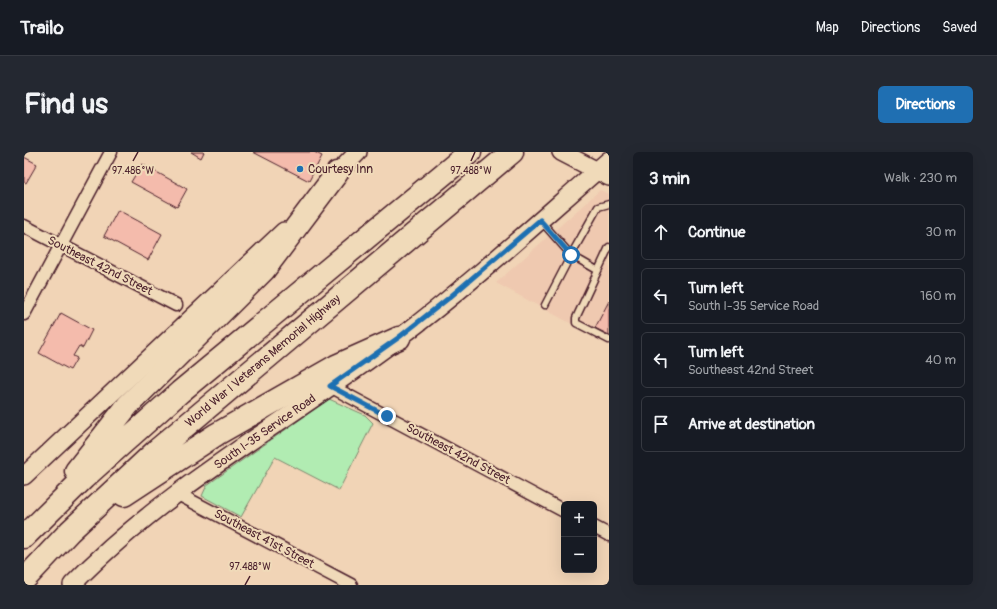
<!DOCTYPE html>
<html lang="en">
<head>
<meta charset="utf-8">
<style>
  body { margin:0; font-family:Pangolin,sans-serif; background:#242831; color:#f1f3f6 }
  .controls { position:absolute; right:12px; bottom:12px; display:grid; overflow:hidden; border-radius:6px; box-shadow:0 4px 16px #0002 }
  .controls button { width:36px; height:36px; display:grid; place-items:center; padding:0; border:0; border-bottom:1px solid #363941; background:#171b24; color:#f1f3f6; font:20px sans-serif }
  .stop { position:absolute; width:12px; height:12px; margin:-9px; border:3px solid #1f6fb2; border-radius:50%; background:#fff }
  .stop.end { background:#1f6fb2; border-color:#fff; box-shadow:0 1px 4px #0008 }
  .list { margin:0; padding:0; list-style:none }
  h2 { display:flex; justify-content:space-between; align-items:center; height:52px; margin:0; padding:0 16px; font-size:17px }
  h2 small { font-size:13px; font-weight:400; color:#9ea1a6 }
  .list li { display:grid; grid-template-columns:26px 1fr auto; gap:12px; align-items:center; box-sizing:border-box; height:56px; margin:0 8px 8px; padding:0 8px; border:1px solid #363941; border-radius:6px }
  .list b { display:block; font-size:15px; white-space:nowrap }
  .list p { margin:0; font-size:13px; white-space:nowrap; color:#9ea1a6 }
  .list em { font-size:13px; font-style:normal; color:#9ea1a6 }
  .icon { flex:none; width:22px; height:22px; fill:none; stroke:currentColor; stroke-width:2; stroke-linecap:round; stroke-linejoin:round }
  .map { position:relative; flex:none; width:585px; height:433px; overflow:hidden; border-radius:6px }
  header { display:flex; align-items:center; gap:24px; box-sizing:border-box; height:56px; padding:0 20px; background:#171b24; border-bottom:1px solid #363941 }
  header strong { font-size:19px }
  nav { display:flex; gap:22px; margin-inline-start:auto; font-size:14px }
  .intro { display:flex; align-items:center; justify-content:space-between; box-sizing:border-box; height:96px; padding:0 24px }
  h1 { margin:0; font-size:28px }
  .button { padding:10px 18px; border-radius:6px; background:#1f6fb2; color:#fff; font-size:14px; font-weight:700 }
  main { display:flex; gap:24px; padding:0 24px }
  aside { flex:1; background:#171b24; border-radius:6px; box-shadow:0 4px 16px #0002 }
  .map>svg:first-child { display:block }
</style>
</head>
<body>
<header>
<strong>Trailo</strong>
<nav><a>Map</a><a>Directions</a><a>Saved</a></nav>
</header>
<div class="intro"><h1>Find us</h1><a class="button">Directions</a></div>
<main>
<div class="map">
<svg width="585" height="433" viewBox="0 0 585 433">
  <rect width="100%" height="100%" fill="#f1d4b6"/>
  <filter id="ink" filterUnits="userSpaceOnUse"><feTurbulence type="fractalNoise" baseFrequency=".025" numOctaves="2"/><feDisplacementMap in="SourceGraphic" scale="8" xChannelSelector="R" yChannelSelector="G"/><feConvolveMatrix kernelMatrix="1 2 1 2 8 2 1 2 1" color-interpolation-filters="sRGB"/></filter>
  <g filter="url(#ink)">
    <path fill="#efc9b0" d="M576,38l9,4v150l-113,-61z"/>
    <path fill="#b1ecb2" stroke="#7e866e" d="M305,247l36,16 8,8 -34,67 -64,-33 -34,60 -39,-21 5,-11z"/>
    <path fill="#f4bbac" stroke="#4a1f2b" d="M167,0h13l-3,6z
      M229,0h61l8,4 -13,25z
      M0,5l13,7 -11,19 -2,-1z
      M118,12l45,25 -10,18 -46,-25z
      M94,58l44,24 -14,26 -44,-24z
      M585,149v34l-14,-7z
      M37,161l31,17 -9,18 -4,-2 -6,10 4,2 -7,12 -31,-17z"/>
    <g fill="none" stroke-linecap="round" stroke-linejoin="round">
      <defs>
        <path id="lane" d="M517,69l30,34 27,-48 11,-3
          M585,95l-33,71v5l4,2 29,15
          M521,153l26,-50 26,15"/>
        <path id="street" d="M0,74l152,79
          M0,162l87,-162
          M306,234l234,125
          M154,342l173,91
          M570,375l15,8"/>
        <path id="secondary" d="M537,0l48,25
          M305,30l29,-30
          M0,324l260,-245
          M48,433c95,-99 218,-165 327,-247 73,-55 141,-118 210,-178"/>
        <path id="highway" d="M52,319l52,-66 136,-135 73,-97
          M100,343l93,-61 119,-68 63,-28
          M0,385l60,-59 96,-86 290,-240
          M0,428l46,-49 87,-81 355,-298"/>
      </defs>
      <use href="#lane" stroke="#4a1f2b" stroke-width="9"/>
      <use href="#street" stroke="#4a1f2b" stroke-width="15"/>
      <use href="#secondary" stroke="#4a1f2b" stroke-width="20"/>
      <use href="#highway" stroke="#4a1f2b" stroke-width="25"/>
      <use href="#lane" stroke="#f0dab9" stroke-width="6"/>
      <use href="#street" stroke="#f0dab9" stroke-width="12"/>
      <use href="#secondary" stroke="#f0dab9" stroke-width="17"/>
      <use href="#highway" stroke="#f0dab9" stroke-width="22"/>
    </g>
  </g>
  <g fill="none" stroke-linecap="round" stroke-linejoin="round" filter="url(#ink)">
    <path stroke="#1f6fb2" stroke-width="5" d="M363,264l-57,-30 68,-48 52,-41 90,-77 31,35"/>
  </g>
  <path fill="none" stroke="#4a1f2b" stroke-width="1.5" d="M109,9l5,-9M447,9l4,-9M221,433l5,-9"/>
  <circle fill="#1f6fb2" stroke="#f0dab9" stroke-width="1.5" cx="276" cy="17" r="4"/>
  <g text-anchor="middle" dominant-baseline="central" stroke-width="4" stroke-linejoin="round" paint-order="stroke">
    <g font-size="12" fill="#4a1f2b" stroke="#f0dab9" text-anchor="start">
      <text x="284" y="17">Courtesy Inn</text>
    </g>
    <g font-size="12" fill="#4a1f2b" stroke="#f0dab9">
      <text transform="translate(76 114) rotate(27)">Southeast 42nd Street</text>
      <text transform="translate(239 209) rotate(-40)">World War I Veterans Memorial Highway</text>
      <text transform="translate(241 280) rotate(-35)">South I-35 Service Road</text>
      <text transform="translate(434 302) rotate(28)">Southeast 42nd Street</text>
      <text transform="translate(240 387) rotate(28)">Southeast 41st Street</text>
    </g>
  </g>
  <g font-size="10" text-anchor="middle" fill="#4a1f2b" stroke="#f0dab9" stroke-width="4" stroke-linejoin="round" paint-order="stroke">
    <text x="109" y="22">97.486°W</text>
    <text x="447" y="22">97.488°W</text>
    <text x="226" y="418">97.488°W</text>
  </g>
</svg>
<div class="controls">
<button>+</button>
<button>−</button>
</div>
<div class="stop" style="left:547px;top:103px"></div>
<div class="stop end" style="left:363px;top:264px"></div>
</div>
<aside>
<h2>3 min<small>Walk · 230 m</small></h2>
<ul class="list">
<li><svg class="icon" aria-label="ahead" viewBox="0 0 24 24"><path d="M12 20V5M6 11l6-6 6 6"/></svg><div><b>Continue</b></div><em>30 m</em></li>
<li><svg class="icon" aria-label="left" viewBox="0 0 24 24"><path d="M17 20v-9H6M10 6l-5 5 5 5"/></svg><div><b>Turn left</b><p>South I-35 Service Road</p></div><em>160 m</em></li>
<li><svg class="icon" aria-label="left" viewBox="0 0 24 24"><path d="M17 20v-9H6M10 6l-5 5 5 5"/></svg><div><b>Turn left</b><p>Southeast 42nd Street</p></div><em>40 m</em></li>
<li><svg class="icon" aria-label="arrive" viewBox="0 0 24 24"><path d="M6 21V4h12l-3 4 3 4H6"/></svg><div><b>Arrive at destination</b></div></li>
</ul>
</aside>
</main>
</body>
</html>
